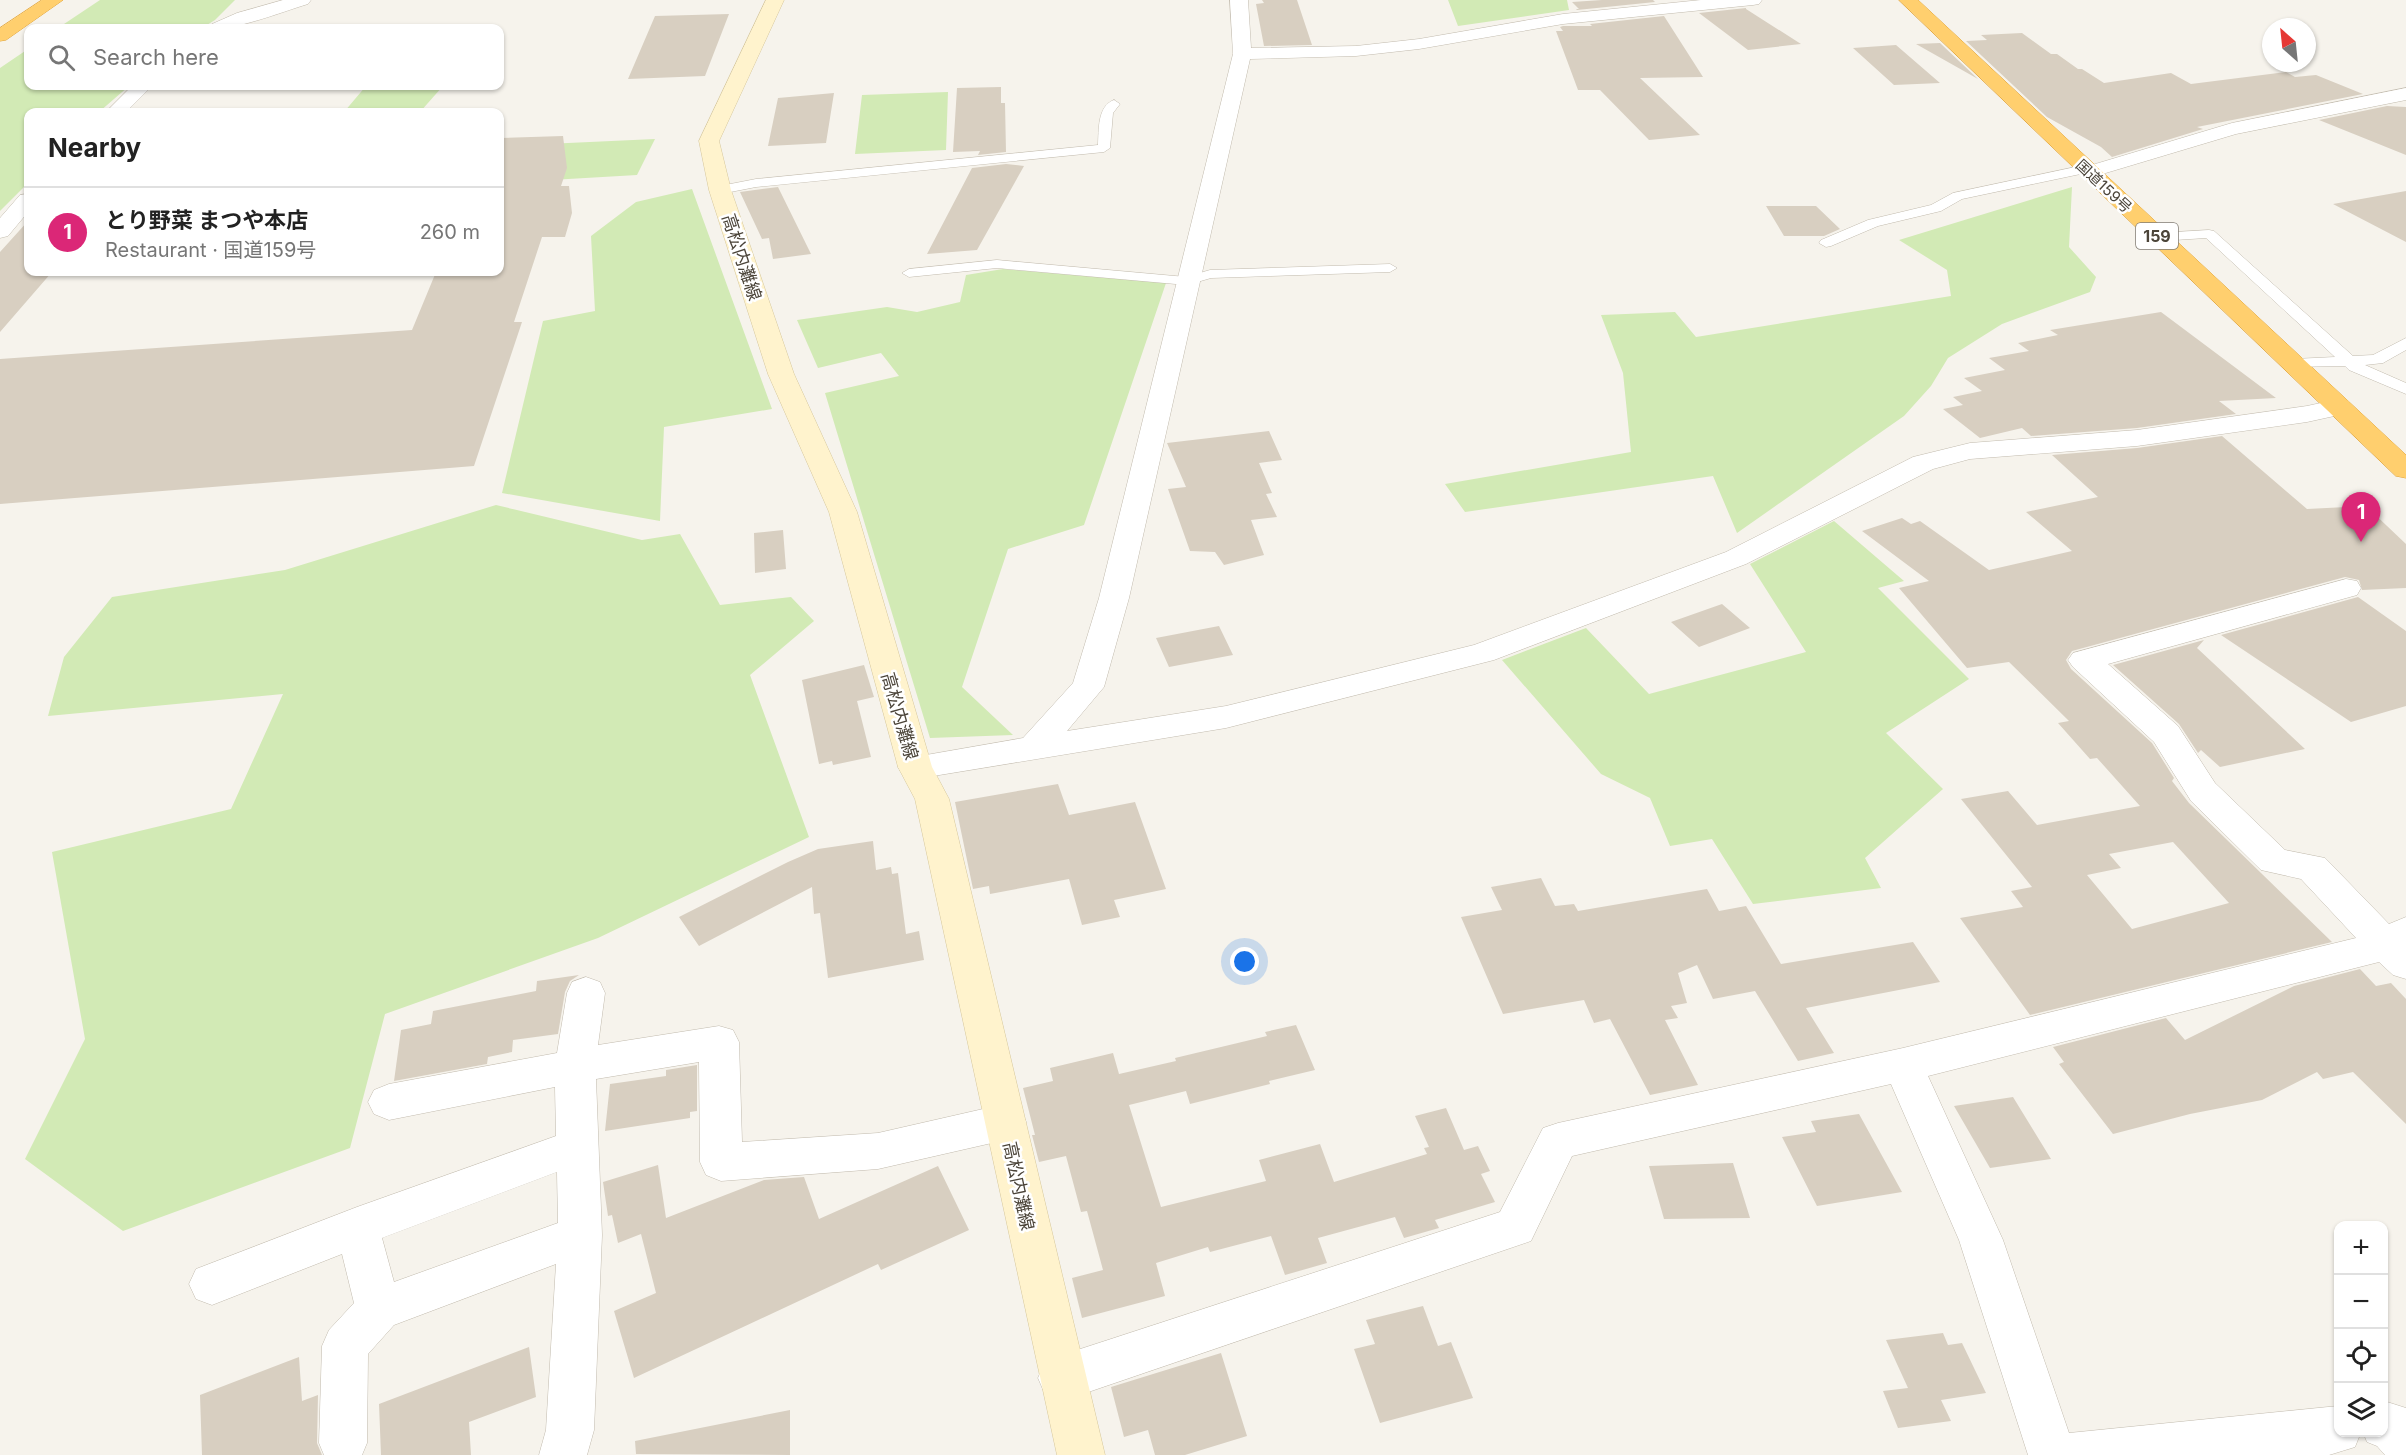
<!DOCTYPE html>
<html lang="en">
<head>
<meta charset="utf-8">
<style>
  body { margin:0; font-family:Inter,"Noto Sans JP",sans-serif; background:#f6f6f6; color:#222 }
  .controls { position:absolute; right:18px; bottom:18px; display:grid; overflow:hidden; border-radius:12px; box-shadow:0 2px 4px #0004 }
  .controls button { width:54px; height:54px; display:grid; place-items:center; padding:0; border:0; border-bottom:2px solid #e0e0e0; background:#fff; color:#222; font:30px sans-serif }
  .compass { position:absolute; left:2262px; top:18px; width:54px; height:54px; border-radius:50%; background:#fff; box-shadow:0 2px 4px #0004; rotate:333deg }
  .you { position:absolute; left:1245px; top:962px; width:21px; height:21px; margin:-15px; border:4px solid #fff; border-radius:50%; background:#1a73e8; box-shadow:0 0 0 9px #1a73e833 }
  .badge { display:grid; place-items:center; width:39px; height:39px; border-radius:50%; background:#db2777; color:#fff; font-size:20px; font-weight:700 }
  .pin { position:absolute; translate:-50% -50px; filter:drop-shadow(0 2px 3px #0008) }
  .pin::after { content:''; position:absolute; top:32px; width:21px; height:18px; background:inherit; clip-path:polygon(0 0,100% 0,50% 100%) }
  .list { margin:0; padding:0; list-style:none }
  h2 { display:flex; justify-content:space-between; align-items:center; height:78px; margin:0; padding:0 24px; font-size:26px }
  h2 small { font-size:20px; font-weight:400; color:#767676 }
  .list li { display:grid; grid-template-columns:39px 1fr auto; gap:18px; align-items:center; box-sizing:border-box; height:90px; padding:0 24px; border-top:2px solid #e0e0e0 }
  .list b { display:block; font-size:22px; white-space:nowrap }
  .list p { margin:0; font-size:20px; white-space:nowrap; color:#767676 }
  .list em { font-size:20px; font-style:normal; color:#767676 }
  .icon { flex:none; width:33px; height:33px; fill:none; stroke:currentColor; stroke-width:2; stroke-linecap:round; stroke-linejoin:round }
  .map { position:relative; flex:none; width:2406px; height:1455px; overflow:hidden }
  .search { position:absolute; background:#fff; box-shadow:0 2px 4px #0004; left:24px; top:24px; width:480px; height:66px; display:flex; align-items:center; gap:15px; box-sizing:border-box; padding:0 21px; border-radius:12px; color:#767676; font-size:22px }
  .panel { position:absolute; background:#fff; box-shadow:0 2px 4px #0004; left:24px; top:108px; width:480px; height:168px; border-radius:12px }
  .map>svg:first-child { display:block }
</style>
</head>
<body>
<div class="map">
<svg width="2406" height="1455" viewBox="0 0 2406 1455">
  <rect width="100%" height="100%" fill="#f6f3ec"/>
  <path fill="#d2eab5" d="M100,0h135l-20,20 -13,8h-144z
    M1448,0h119l2,10 -111,16z
    M28,49v37h101l-30,26h-71v71l-28,28v-143z
    M366,86h77l-23,26h-76z
    M948,92l-2,58 -91,4 7,-59z
    M655,139l-18,36 -137,8v-37z
    M2072,187l-3,60 27,30 -6,15 -88,32 -54,34 -17,28 -27,30 -167,117 -24,-57 -248,36 -20,-28 186,-32 -8,-79 -22,-58 74,-3 21,25 255,-41 -4,-26 -48,-30z
    M692,189l80,220 -108,18 -4,94 -158,-28 41,-172 52,-10 -4,-75 45,-34z
    M1003,269l163,14 -82,242 -76,24 -46,138 51,48 -83,3 -105,-345 74,-17 -18,-23 -63,15 -21,-48 90,-13 30,5 43,-10 6,-27z
    M496,505l146,35 38,-6 40,71 71,-8 23,24 -64,54 59,162 -211,101 -213,76 -35,134 -227,83 -98,-72 60,-120 -33,-187 179,-43 52,-115 -235,22 16,-59 48,-60 173,-27z
    M1834,521l70,60 -26,7 91,91 -83,54 57,56 -78,69 16,30 -128,16 -41,-65 -42,7 -20,-48 -49,-24 -99,-114 84,-32 63,66 157,-42 -56,-88z"/>
  <path fill="#d8cfc1" fill-rule="evenodd" d="M1262,0h35l15,45 -48,1 -8,-42 8,-1z
    M1602,0h51l2,2 -78,8 -1,-1h3l-7,-7z
    M1746,8v1l55,35 -53,6 -49,-37z
    M729,14l-24,62 -77,3 27,-63z
    M1664,16l39,61 -63,1 60,57 -51,5 -49,-50h-22l-22,-59h7l-3,-4 3,-1h29l-2,-2z
    M2022,33l29,21h6l21,15h4l22,14 67,-10 20,11 95,-12 9,5 21,-2 47,19 -166,33 6,2 -91,28 -11,-10 -54,-30 -81,-76 21,-1 -6,-5z
    M1940,43l38,36 -62,-35z
    M1896,45l44,38 -46,2 -41,-37z
    M1001,87v16h4l1,49 -28,3 2,-4 -27,1 4,-64z
    M834,93l-8,50 -58,3 10,-48z
    M2387,106l19,1v48l-87,-35z
    M563,136l4,32 -6,18h8l3,27 -7,24h-23l-28,85h8l-48,144 -474,38v-145l412,-29 24,-58h64v-134z
    M1006,164l18,2 -47,84 -50,4 45,-86z
    M778,187l33,67 -38,5 -4,-21 -7,1 -22,-47z
    M2406,191v51l-73,-38z
    M1766,206h50l24,23 -16,7h-40z
    M28,221v51h24l-52,60v-80z
    M2161,312l115,86 -57,3 17,13 -99,14 -106,8 -9,-8 -42,10 -37,-29 20,-4 -10,-8 29,-6 -18,-13 41,-8 -16,-12 40,-7 -11,-8 40,-8 -8,-5z
    M1269,431l13,29 -23,3 13,30 -6,1 11,23 -26,3 13,35 -40,10 -9,-13 -25,-1 -22,-62 18,-2 -19,-44z
    M2222,436l85,73 59,-3 40,38v44l-44,2 -3,-10 -14,-3 -273,74 -6,9 5,9 81,74 22,35 -2,3 17,22 143,139 -302,73 -70,-97 63,-11 -12,-16 21,-4 -71,-88 47,-8 29,34 103,-19 -43,-48 -7,1 -32,-36 11,-2 -60,-59 -42,6 -68,-80 30,-7 -67,-50 40,-13 9,6 9,-3 69,49 83,-19 -46,-39 72,-15 -46,-42 85,-7zM2173,842l56,61 -97,26 -45,-54 34,-7 -12,-14z
    M783,530l3,39 -31,4 -1,-40z
    M2358,597l48,34v75l-55,16 -130,-87z
    M1722,604l28,24 -51,19 -28,-25z
    M1219,626l14,29 -64,12 -13,-29z
    M2204,640l-7,8 108,101 -85,18 -19,-17 -3,3 -19,-29 -66,-59z
    M864,665l10,32 -17,4 14,56 -38,8 -1,-4 -13,3 -17,-84z
    M1058,784l11,31 66,-13 31,87 -52,11 6,17 -38,8 -13,-46 -79,15 -1,-8 -16,3 -18,-87z
    M873,841l3,29 15,-3 1,7 6,-1 8,61 13,-3 5,29 -96,18 -8,-65 -6,1 -2,-27 -113,59 -20,-29 109,-55 30,-13z
    M1541,878l14,28 19,-2 4,7 129,-22 12,22 27,-5 35,58 132,-22 27,40 -134,26 28,45 -36,8 -43,-70 -42,8 -16,-34 -19,8 9,30 -16,3 7,12 -13,2 33,65 -48,10 -40,-76 -16,4 -10,-23 -81,14 -42,-97 41,-7 -11,-23z
    M2360,969l16,17 15,-3 15,16v125l-53,-52 -30,7 -6,-7 -55,28 -72,14 -77,20 -54,-70 5,-2 -11,-15 113,-29 19,22 109,-54z
    M579,975l-9,6 -5,11 -7,42 -45,6 -1,12 -24,5 -1,7 -93,17 7,-51 30,-6 2,-13 103,-20 1,-10z
    M1296,1025l19,45 -46,11 1,3 -80,20 -4,-13 -57,14 32,102 105,-26 -7,-21 61,-16 14,38 93,-28 -3,-6 5,-1 -14,-31 31,-8 18,42 14,-4 12,25 -9,3 14,28 -60,18 4,8 -35,10 -9,-21 -77,21 9,25 -42,12 -14,-39 -61,16 -2,-5 -52,16 9,33 -83,22 -10,-40 31,-8 -16,-59 -6,1 -15,-56 -27,6 -7,-27h3l-12,-47 30,-7 -3,-13 63,-15 6,21 57,-13 -1,-3 92,-22 -2,-4z
    M697,1065v46l-7,1v6l-85,13 5,-47 56,-8v-6z
    M2013,1097l38,62 -61,9 -36,-62z
    M1859,1114l43,78 -85,14 -35,-69 34,-5 -5,-11z
    M1733,1163l17,55 -86,1 -15,-53z
    M658,1165l8,53 98,-38 40,-3 15,42 119,-53 31,64 -88,40 -3,-6 -244,114 -20,-67 42,-18 -15,-59 -23,9 -6,-28 -4,1 -5,-34z
    M1423,1306l15,40 13,-4 22,56 -93,25 -26,-74 21,-5 -9,-24z
    M1943,1333l5,12 14,-2 24,50 -45,7 10,21 -53,7 -15,-37 25,-3 -22,-48z
    M529,1347l7,50 -67,25 2,33h-90l-2,-51z
    M1221,1353l26,83 -62,19h-30l-7,-25 -24,7 -13,-50z
    M299,1357l3,44 16,-6 -1,48 5,12h-120l-2,-60z
    M790,1410v45l-154,-1 -1,-13z"/>
  <g fill="none" stroke-linecap="round" stroke-linejoin="round">
    <defs>
      <path id="lane" d="M1114,100l6,4 -7,9 -3,35 -6,4 -348,35 -36,7 -7,-4 2,-3 41,-8 342,-34c1,-15 -1,-39 16,-45z
        M2085,165l5,1 2,3 -2,3 -128,27 -21,12 -63,15 -47,20 -5,1 -7,-4 2,-3 47,-20 63,-15 22,-12z
        M2209,230l5,1 139,125 20,-1 33,-17v12l-23,13 -18,2 41,18v11l-57,-24 -4,-4 -57,1 -2,-3 8,-5 41,-2 -129,-119 -47,3 -7,-4 7,-4z
        M997,260l189,17 24,-7 180,-6 7,4 -7,4 -179,6 -24,7 -190,-17 -88,9 -7,-4 7,-4z"/>
      <path id="street" d="M283,0h28l-3,4c-27,8 -73,27 -99,24l3,-4 25,-11z
        M1230,0h18l3,48 105,-2 63,-7 144,-25 138,-14h61l-3,4 -6,1 -190,19 -144,25 -63,7 -106,3 -121,539 -25,89 -37,44 159,-25 248,-61 252,-93 187,-95 57,-14 167,-13 170,-24 32,-7 9,2 4,6 -4,6 -41,9 -170,24 -167,13 -37,10 -187,95 -252,96 -268,68 -311,51 -12,-4 -5,-8 5,-8 120,-21 50,-55 26,-85 134,-544z
        M132,86h20l-26,26h-20z
        M2406,88v12l-170,34 -147,44 -7,-2 -3,-4 3,-4 150,-45z
        M28,194v18l-20,24 -8,2v-20l20,-23z
        M2346,579l11,2 4,7 -4,7 -249,69 70,62 37,57 70,67 40,8 64,66 17,-7v62l-13,-4 -14,-13 -451,114 75,164 66,193 269,-27v26h23l-6,15 -26,8h-301l-69,-215 -68,-156 -319,72 -41,85 -469,160 -17,-7 -7,-16 7,-16 17,-7 438,-143 43,-84 15,-5 345,-75 453,-110 -55,-59 -40,-9 -70,-69 -37,-59 -81,-75 -5,-7 5,-7z
        M586,977l14,5 5,11 -7,52 121,-19 14,4 6,12 3,100 136,-9 127,-29 15,5 6,13 -6,13 -15,5 -127,29 -157,12 -15,-6 -6,-13 -1,-100 -103,17 6,156 -8,195 -7,25h-48l7,-25 10,-166 -162,61 -26,29 -1,89 -5,12h-38l-5,-12 3,-97 7,-16 25,-27 -12,-49 -130,51 -16,-6 -7,-15 7,-15 161,-62 199,-71 -1,-49 -166,33 -15,-6 -6,-12 6,-12 15,-6 168,-31 10,-60 5,-11zM557,1172l1,51 -164,59 -12,-44z
        M2384,1401l22,7v47h-21l-8,-9 -10,-4 -4,-10h21z"/>
      <path id="secondary" d="M766,0h18l-65,141 12,49 63,184 63,138 75,255 17,32 156,656h-48l-142,-656 -17,-32 -69,-255 -61,-138 -59,-184 -10,-49z"/>
      <path id="highway" d="M42,0h21l-57,40 -6,1v-13z
        M1899,0h19l488,455v23l-10,-2z"/>
    </defs>
    <use href="#lane" stroke="#c2bbae" stroke-width="1"/>
    <use href="#street" stroke="#c2bbae" stroke-width="1"/>
    <use href="#secondary" stroke="#d6c79b" stroke-width="1"/>
    <use href="#highway" stroke="#e0a43c" stroke-width="1"/>
    <use href="#lane" fill="#fff" fill-rule="evenodd"/>
    <use href="#street" fill="#fff" fill-rule="evenodd"/>
    <use href="#secondary" fill="#fff3cd" fill-rule="evenodd"/>
    <use href="#highway" fill="#ffcf6e" fill-rule="evenodd"/>
  </g>
  <g text-anchor="middle" dominant-baseline="central" stroke-width="5" stroke-linejoin="round" paint-order="stroke">
    <g font-size="15" fill="#4b4439" stroke="#fff">
      <text transform="translate(2104 186) rotate(43)">国道159号</text>
    </g>
    <rect fill="#fff" stroke="#817c74" stroke-width="1.5" x="2136" y="223" width="42" height="26" rx="4.5"/>
    <g font-size="16" font-weight="bold" fill="#4b4439">
      <text x="2157" y="236">159</text>
    </g>
    <g font-size="18" fill="#4b4439" stroke="#fff">
      <text transform="translate(742 257) rotate(72)">高松内灘線</text>
      <text transform="translate(900 716) rotate(74)">高松内灘線</text>
      <text transform="translate(1019 1186) rotate(78)">高松内灘線</text>
    </g>
  </g>
</svg>
<div class="controls">
<button>+</button>
<button>−</button>
<button><svg class="icon" aria-label="locate" viewBox="0 0 24 24"><circle cx="12" cy="12" r="6"/><path d="M12 2v4M12 18v4M2 12h4M18 12h4"/></svg></button>
<button><svg class="icon" aria-label="layers" viewBox="0 0 24 24"><path d="M12 4l9 5-9 5-9-5zM3 14l9 5 9-5"/></svg></button>
</div>
<svg class="compass" viewBox="-18 -18 36 36"><path d="M0-13l5 13h-10z" fill="#e53935"/><path d="M0 13l5-13h-10z" fill="#767676"/></svg>
<div class="you"></div>
<div class="pin badge" style="left:2361px;top:542px">1</div>
<div class="search"><svg class="icon" aria-label="search" viewBox="0 0 24 24"><circle cx="10" cy="10" r="6"/><path d="M15 15l6 6"/></svg>Search here</div>
<section class="panel">
<h2>Nearby<small></small></h2>
<ul class="list">
<li><span class="badge">1</span><div><b>とり野菜 まつや本店</b><p>Restaurant · 国道159号</p></div><em>260 m</em></li>
</ul>
</section>
</div>
</body>
</html>
